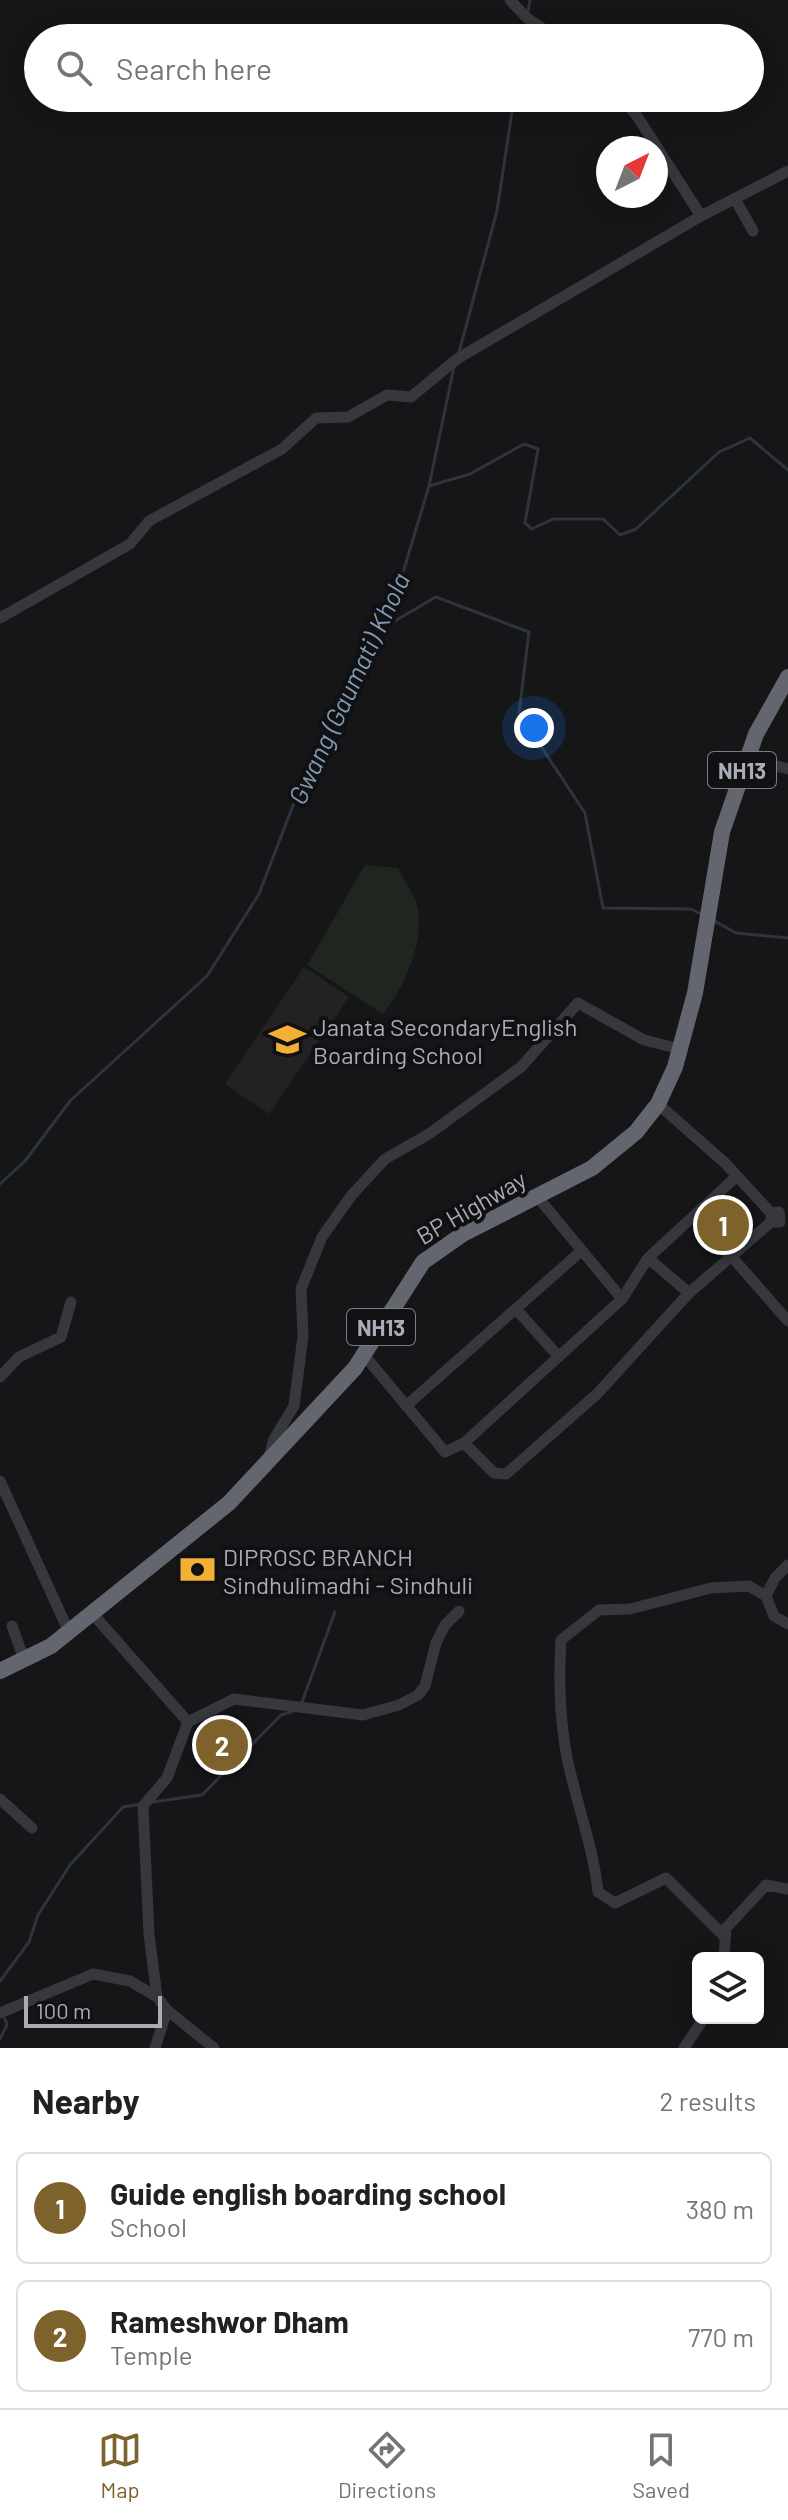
<!DOCTYPE html>
<html lang="en">
<head>
<meta charset="utf-8">
<style>
  body { margin:0; font-family:Barlow,sans-serif; background:#f2f2f2; color:#202124 }
  .controls { position:absolute; right:24px; bottom:24px; display:grid; overflow:hidden; border-radius:12px; box-shadow:0 4px 20px #0003 }
  .controls button { width:72px; height:72px; display:grid; place-items:center; padding:0; border:0; border-bottom:2px solid #e0e0e0; background:#fff; color:#202124; font:40px sans-serif }
  .compass { position:absolute; left:596px; top:136px; width:72px; height:72px; border-radius:50%; background:#fff; box-shadow:0 4px 20px #0003; rotate:42deg }
  .scale { position:absolute; left:24px; bottom:20px; width:138px; box-sizing:border-box; padding-left:8px; border:4px solid #a8adb8; border-top:0; font-size:22px; line-height:28px; white-space:nowrap; color:#a8adb8; -webkit-text-stroke:6px #111113; paint-order:stroke }
  .you { position:absolute; left:534px; top:728px; width:28px; height:28px; margin:-20px; border:6px solid #fff; border-radius:50%; background:#1a73e8; box-shadow:0 0 0 12px #1a73e833 }
  .badge { display:grid; place-items:center; width:52px; height:52px; border-radius:50%; background:#7e622b; color:#fff; font-size:26px; font-weight:700 }
  .pin { position:absolute; translate:-50% -50%; border:4px solid #fff; box-shadow:0 2px 8px #0006 }
  .list { margin:0; padding:0; list-style:none }
  h2 { display:flex; justify-content:space-between; align-items:center; height:104px; margin:0; padding:0 32px; font-size:34px }
  h2 small { font-size:26px; font-weight:400; color:#757577 }
  .list li { display:grid; grid-template-columns:52px 1fr auto; gap:24px; align-items:center; box-sizing:border-box; height:112px; margin:0 16px 16px; padding:0 16px; border:2px solid #e0e0e0; border-radius:12px }
  .list b { display:block; font-size:30px; white-space:nowrap }
  .list p { margin:0; font-size:26px; white-space:nowrap; color:#757577 }
  .list em { font-size:26px; font-style:normal; color:#757577 }
  .icon { flex:none; width:44px; height:44px; fill:none; stroke:currentColor; stroke-width:2; stroke-linecap:round; stroke-linejoin:round }
  .map { position:relative; flex:none; width:788px; height:2048px; overflow:hidden }
  .search { position:absolute; background:#fff; box-shadow:0 4px 20px #0003; left:24px; right:24px; top:24px; height:88px; display:flex; align-items:center; gap:20px; box-sizing:border-box; padding:0 28px; border-radius:44px; color:#757577; font-size:30px }
  .sheet { height:360px; background:#fff }
  nav { display:flex; justify-content:space-around; align-items:center; box-sizing:border-box; height:112px; border-top:2px solid #e0e0e0; background:#fff; font-size:22px; color:#757577 }
  nav a { display:grid; justify-items:center; gap:4px }
  nav .on { color:#7e622b }
  .map>svg:first-child { display:block }
</style>
</head>
<body>
<div class="map">
<svg width="788" height="2048" viewBox="0 0 788 2048">
  <rect width="100%" height="100%" fill="#161618"/>
  <path fill="#222225" d="M304,967l45,30 -80,117 -44,-30z
    M725,1194l28,33 -31,30 -30,-34z"/>
  <path fill="#1e261f" d="M365,865l33,3c5,11 14,22 18,34 11,34 -11,86 -33,112l-76,-49z"/>
  <g fill="none" stroke-linecap="round" stroke-linejoin="round">
    <path stroke="#2c353c" stroke-width="3" d="M528,12l2,-12
      M524,38l3,-15
      M458,356l39,-145 17,-113
      M429,486l41,-12 54,-30 14,5 -13,74 7,6 21,-10h50l17,16 16,-6 83,-77 31,-14 38,32
      M374,633l62,-36 93,35 -10,81 66,100 18,95 88,1 10,5
      M711,919l25,14 52,5
      M0,1184l25,-23 45,-60 137,-125 52,-82 46,-120 97,-198 27,-90 25,-119
      M302,1702l33,-90
      M152,1802l50,-7 79,-80 13,-4
      M0,1981l29,-39 9,-27 32,-50 53,-58 18,-3
      M0,2039l7,-14 -3,-9"/>
    <path stroke="#37383d" stroke-width="11" d="M510,0l17,18 30,20
      M622,98l15,18 64,100
      M735,199l18,32
      M0,618l130,-74 19,-23 133,-72 34,-31 32,-1 39,-22 24,2 46,-38 244,-143 87,-45
      M747,758l41,11
      M658,1104l67,59 46,50 8,-1 1,10h-9v-9
      M536,1195l86,104
      M732,1257l56,64
      M648,1258l41,35
      M516,1309l43,48
      M364,1355l81,97 19,-9 30,30 12,1 91,-80 92,-101 82,-71
      M0,1377l19,-20 42,-20 10,-35
      M406,1406l174,-154
      M464,1443l158,-144 26,-41 88,-81
      M269,1457l5,-18 20,-33 9,-70 -2,-47 21,-52 29,-41 34,-37 44,-25 92,-67 57,-64 66,37 36,9
      M0,1481l69,151
      M788,1565l-13,13 -9,18 8,20 14,8
      M92,1613l96,109 -21,56 -24,28 6,128 8,63 10,13 47,38
      M12,1626l12,33
      M188,1722l46,-23 129,16 36,-10 19,-10 7,-9 11,-43 9,-18 14,-14
      M0,1799l32,29
      M725,1937l-59,-59 -51,25 -17,-11c-4,-38 -16,-73 -25,-109 -13,-47 -15,-95 -12,-143l38,-30 31,-1 81,-21 38,-2 17,10
      M724,1958l2,-30 40,-43 22,4
      M0,2013l93,-39 37,7 27,16
      M155,2048l12,-38
      M684,2048l20,-30"/>
    <path stroke="#63666e" stroke-width="16" d="M0,1671l51,-25 178,-143 126,-135 68,-106 40,-28 129,-66 44,-36 22,-28 17,-37 20,-74 27,-161 34,-98 32,-57"/>
  </g>
  <defs>
    <symbol id="school-bare" viewBox="-9 -9 18 18"><path d="M0-5L7-2L0 1L-7-2ZM-4 1L0 2.5L4 1V4Q0 6-4 4Z" fill="#f2b134" stroke="#111113" stroke-width="2.5" paint-order="stroke"/></symbol>
    <symbol id="bank-bare" viewBox="-9 -9 18 18"><path d="M-6-4H6V4H-6ZM0-2.3a2.3 2.3 0 1 0 0 4.6a2.3 2.3 0 1 0 0-4.6Z" fill="#f2b134" stroke="#111113" stroke-width="2.5" paint-order="stroke"/></symbol>
  </defs>
  <g fill-rule="evenodd">
    <use href="#school-bare" x="262" y="1014" width="51" height="51"/>
    <use href="#bank-bare" x="172" y="1544" width="51" height="51"/>
  </g>
  <g text-anchor="middle" dominant-baseline="central" stroke-width="8" stroke-linejoin="round" paint-order="stroke">
    <g fill="#111113" stroke="#7b7e86" stroke-width="2">
      <rect x="708" y="752" width="68" height="36" rx="6"/>
      <rect x="347" y="1309" width="68" height="36" rx="6"/>
    </g>
    <g font-size="22" font-weight="bold" fill="#a8adb8">
      <text x="742" y="770">NH13</text>
      <text x="381" y="1327">NH13</text>
    </g>
    <g font-size="24" fill="#a8adb8" stroke="#111113" text-anchor="start">
      <text x="313" y="1026">Janata SecondaryEnglish<tspan x="313" dy="28">Boarding School</tspan></text>
      <text x="223" y="1556">DIPROSC BRANCH<tspan x="223" dy="28">Sindhulimadhi - Sindhuli</tspan></text>
    </g>
    <g font-size="24" fill="#a8adb8" stroke="#111113">
      <text transform="translate(471 1207) rotate(-30)">BP Highway</text>
    </g>
    <g font-size="26" font-style="italic" fill="#7f9bb3" stroke="#111113">
      <text transform="translate(348 688) rotate(-65)">Gwang (Gaumati) Khola</text>
    </g>
  </g>
</svg>
<div class="controls">
<button><svg class="icon" aria-label="layers" viewBox="0 0 24 24"><path d="M12 4l9 5-9 5-9-5zM3 14l9 5 9-5"/></svg></button>
</div>
<svg class="compass" viewBox="-18 -18 36 36"><path d="M0-13l5 13h-10z" fill="#e53935"/><path d="M0 13l5-13h-10z" fill="#757577"/></svg>
<div class="scale">100 m</div>
<div class="you"></div>
<div class="pin badge" style="left:723px;top:1225px">1</div>
<div class="pin badge" style="left:222px;top:1745px">2</div>
<div class="search"><svg class="icon" aria-label="search" viewBox="0 0 24 24"><circle cx="10" cy="10" r="6"/><path d="M15 15l6 6"/></svg>Search here</div>
</div>
<section class="sheet">
<h2>Nearby<small>2 results</small></h2>
<ul class="list">
<li><span class="badge">1</span><div><b>Guide english boarding school</b><p>School</p></div><em>380 m</em></li>
<li><span class="badge">2</span><div><b>Rameshwor Dham</b><p>Temple</p></div><em>770 m</em></li>
</ul>
</section>
<nav>
<a class="on"><svg class="icon" aria-label="map" viewBox="0 0 24 24"><path d="M3 6l6-2 6 2 6-2v14l-6 2-6-2-6 2zM9 4v14M15 6v14"/></svg>Map</a>
<a><svg class="icon" aria-label="directions" viewBox="0 0 24 24"><path d="M12 3l9 9-9 9-9-9zM9 14v-3h6M13 9l2 2-2 2"/></svg>Directions</a>
<a><svg class="icon" aria-label="saved" viewBox="0 0 24 24"><path d="M7 4h10v16l-5-4-5 4z"/></svg>Saved</a>
</nav>
</body>
</html>
